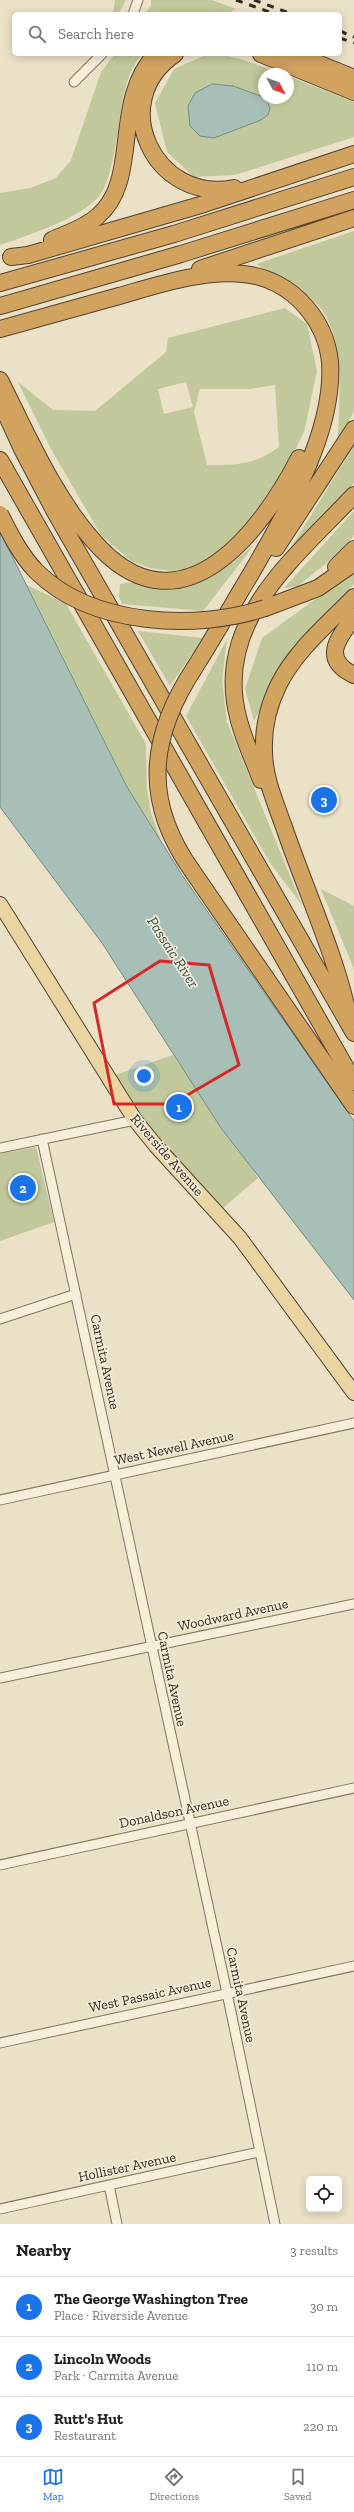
<!DOCTYPE html>
<html lang="en">
<head>
<meta charset="utf-8">
<style>
  body { margin:0; font-family:"Zilla Slab",serif; background:#f2f2f2; color:#202124 }
  .controls { position:absolute; right:12px; bottom:12px; display:grid; overflow:hidden; border-radius:6px; box-shadow:0 2px 10px #0003 }
  .controls button { width:36px; height:36px; display:grid; place-items:center; padding:0; border:0; border-bottom:1px solid #e0e0e0; background:#fff; color:#202124; font:20px sans-serif }
  .compass { position:absolute; left:258px; top:68px; width:36px; height:36px; border-radius:50%; background:#fff; box-shadow:0 2px 10px #0003; rotate:131deg }
  .you { position:absolute; left:144px; top:1076px; width:14px; height:14px; margin:-10px; border:3px solid #fff; border-radius:50%; background:#1a73e8; box-shadow:0 0 0 6px #1a73e833 }
  .badge { display:grid; place-items:center; width:26px; height:26px; border-radius:50%; background:#1a73e8; color:#fff; font-size:13px; font-weight:700 }
  .pin { position:absolute; translate:-50% -50%; border:2px solid #fff; box-shadow:0 1px 4px #0006 }
  .list { margin:0; padding:0; list-style:none }
  h2 { display:flex; justify-content:space-between; align-items:center; height:52px; margin:0; padding:0 16px; font-size:17px }
  h2 small { font-size:13px; font-weight:400; color:#757577 }
  .list li { display:grid; grid-template-columns:26px 1fr auto; gap:12px; align-items:center; box-sizing:border-box; height:60px; padding:0 16px; border-top:1px solid #e0e0e0 }
  .list b { display:block; font-size:15px; white-space:nowrap }
  .list p { margin:0; font-size:13px; white-space:nowrap; color:#757577 }
  .list em { font-size:13px; font-style:normal; color:#757577 }
  .icon { flex:none; width:22px; height:22px; fill:none; stroke:currentColor; stroke-width:2; stroke-linecap:round; stroke-linejoin:round }
  .map { position:relative; flex:none; width:354px; height:2224px; overflow:hidden }
  .search { position:absolute; background:#fff; box-shadow:0 2px 10px #0003; left:12px; right:12px; top:12px; height:44px; display:flex; align-items:center; gap:10px; box-sizing:border-box; padding:0 14px; border-radius:6px; color:#757577; font-size:15px }
  .sheet { height:232px; background:#fff }
  nav { display:flex; justify-content:space-around; align-items:center; box-sizing:border-box; height:56px; border-top:1px solid #e0e0e0; background:#fff; font-size:11px; color:#757577 }
  nav a { display:grid; justify-items:center; gap:2px }
  nav .on { color:#1a73e8 }
  .map>svg:first-child { display:block }
</style>
</head>
<body>
<div class="map">
<svg width="354" height="2224" viewBox="0 0 354 2224">
  <rect width="100%" height="100%" fill="#eae1c7"/>
  <path fill="#c1c89c" fill-rule="evenodd" d="M115,0h11l-8,14h-5z
    M151,0h61l24,9 -10,5h-81l6,-9z
    M115,54h27c-13,14 -18,37 -21,56 -3,21 -9,69 -21,85 -20,24 -71,40 -100,50v-52l30,-5 26,-10 15,-18 30,-88z
    M208,54c25,0 50,11 74,20h-18v23l-31,-11 -21,-2 -17,9 75,15 -4,-10h22v-22l66,26v35l-119,38 -41,2 -27,-25 -12,-49 19,-34z
    M354,231v180l-16,31c0,-42 10,-100 -19,-136 -8,-10 -50,-33 -63,-42z
    M285,308l22,16 10,47 -13,61 -18,37 -46,64 -14,15 -34,20 -20,3 -22,-3 -19,-7 -30,-26 -50,-86 -33,-67 35,28 42,1 71,-59 2,-14zM186,382l7,25 -29,7 -6,-25zM275,385l4,62c-25,18 -41,18 -72,18l-13,-53 6,-23h49z
    M354,446v37l-64,66z
    M354,511v24l-9,13 -47,38 -14,2z
    M255,544l-52,67 -81,-7 -3,-7 1,-13c15,-4 29,2 45,3 36,3 64,-21 90,-43z
    M354,571v13l-72,81 -28,56 -9,-32 17,-51z
    M27,585l39,19 80,140 1,44 4,25 11,30 -35,-56z
    M138,631l65,7 -33,48z
    M227,639l-5,42 5,41 75,183 -32,-42 -84,-147z
    M321,889l33,17v63z
    M173,1055l85,123 -35,30 -62,-65 -49,-67z
    M36,1147l18,75 -54,19v-87z"/>
  <path fill="#a8bfb8" stroke="#6f8c86" d="M212,84l21,2 33,12 4,10 -2,7 -7,5 -47,18 -14,-2 -10,-10 -2,-20 7,-13z
    M0,532l127,255 55,88 172,246v179l-133,-172 -119,-185 -102,-136z"/>
  <path fill="#eae1c7" d="M166,846l58,85 -49,-69z"/>
  <g fill="none" stroke-linecap="round" stroke-linejoin="round">
    <defs>
      <path id="street" d="M133,14l5,-14
        M74,82l28,-28
        M42,1139l185,854 48,231
        M0,1148l135,-28
        M0,1319l76,-25
        M0,1500l354,-77
        M0,1678l354,-74
        M0,1865l354,-77
        M0,2043l354,-77
        M109,2185l8,39
        M0,2209l259,-57"/>
      <path id="primary" d="M0,904l135,216 21,26 84,92 114,155"/>
      <path id="highway" d="M175,54c-69,47 -21,150 59,134
        M261,54l93,38
        M295,54l59,24
        M52,240c15,-7 33,-12 46,-24 43,-37 13,-114 58,-162
        M11,257l17,-2 176,-51 150,-50
        M200,269l154,-51
        M0,283l174,-49 180,-57
        M0,306l181,-52 173,-54
        M0,329c40,-11 79,-22 119,-33 39,-11 83,-26 124,-22 24,2 47,14 63,33 13,15 22,35 24,55 5,72 -46,154 -81,215 -18,30 -35,60 -54,90
        M0,380c28,56 57,124 101,169 83,85 161,-19 198,-91
        M0,401l22,48 33,63 299,521
        M0,460l354,622
        M276,548l78,-119
        M336,567l18,-18
        M265,608l53,-20 36,-25
        M354,617c-15,20 -34,42 0,58
        M261,780c-10,-26 -22,-51 -26,-78 -13,-89 65,-149 119,-207
        M193,872l161,234
        M349,1018c-13,-63 -44,-129 -65,-191 -9,-25 -20,-50 -20,-76 -1,-23 5,-47 15,-67 17,-34 49,-60 75,-87"/>
    </defs>
    <use href="#street" stroke="#85735e" stroke-width="11"/>
    <use href="#primary" stroke="#534232" stroke-width="16"/>
    <use href="#highway" stroke="#534232" stroke-width="18"/>
    <use href="#street" stroke="#f6eed9" stroke-width="9"/>
    <use href="#primary" stroke="#ead5a2" stroke-width="14"/>
    <use href="#highway" stroke="#d2a25f" stroke-width="16"/>
    <path stroke="#362b20" stroke-width="3" stroke-dasharray="7 7" stroke-linecap="butt" d="M236,0l39,14
      M254,0l38,14
      M340,31l14,6
      M340,38l14,5"/>
    <defs>
      <path id="highway-bridge" d="M0,514c10,20 21,42 37,58 55,54 159,59 228,36
        M193,872c-51,-71 -44,-135 2,-205"/>
    </defs>
    <use href="#highway-bridge" stroke="#534232" stroke-width="18" stroke-linecap="butt"/>
    <use href="#highway-bridge" stroke="#d2a25f" stroke-width="16"/>
  </g>
  <path fill="none" stroke="#d62828" stroke-width="3" stroke-linejoin="round" d="M160,961l49,4 30,100 -67,39h-58l-20,-101z"/>
  <g text-anchor="middle" dominant-baseline="central" stroke-width="3.5" stroke-linejoin="round" paint-order="stroke">
    <g font-size="14" fill="#362b20" stroke="#f3ebd6">
      <text transform="translate(167 1155) rotate(49)">Riverside Avenue</text>
      <text transform="translate(105 1362) rotate(78)">Carmita Avenue</text>
      <text transform="translate(174 1448) rotate(-12)">West Newell Avenue</text>
      <text transform="translate(233 1615) rotate(-12)">Woodward Avenue</text>
      <text transform="translate(172 1679) rotate(78)">Carmita Avenue</text>
      <text transform="translate(174 1812) rotate(-12)">Donaldson Avenue</text>
      <text transform="translate(150 1995) rotate(-12)">West Passaic Avenue</text>
      <text transform="translate(241 1995) rotate(78)">Carmita Avenue</text>
      <text transform="translate(127 2167) rotate(-12)">Hollister Avenue</text>
    </g>
    <g font-size="15" font-style="italic" fill="#315453" stroke="#f3ebd6">
      <text transform="translate(173 952) rotate(57)">Passaic River</text>
    </g>
  </g>
</svg>
<div class="controls">
<button><svg class="icon" aria-label="locate" viewBox="0 0 24 24"><circle cx="12" cy="12" r="6"/><path d="M12 2v4M12 18v4M2 12h4M18 12h4"/></svg></button>
</div>
<svg class="compass" viewBox="-18 -18 36 36"><path d="M0-13l5 13h-10z" fill="#e53935"/><path d="M0 13l5-13h-10z" fill="#757577"/></svg>
<div class="you"></div>
<div class="pin badge" style="left:179px;top:1107px">1</div>
<div class="pin badge" style="left:23px;top:1188px">2</div>
<div class="pin badge" style="left:324px;top:800px">3</div>
<div class="search"><svg class="icon" aria-label="search" viewBox="0 0 24 24"><circle cx="10" cy="10" r="6"/><path d="M15 15l6 6"/></svg>Search here</div>
</div>
<section class="sheet">
<h2>Nearby<small>3 results</small></h2>
<ul class="list">
<li><span class="badge">1</span><div><b>The George Washington Tree</b><p>Place · Riverside Avenue</p></div><em>30 m</em></li>
<li><span class="badge">2</span><div><b>Lincoln Woods</b><p>Park · Carmita Avenue</p></div><em>110 m</em></li>
<li><span class="badge">3</span><div><b>Rutt's Hut</b><p>Restaurant</p></div><em>220 m</em></li>
</ul>
</section>
<nav>
<a class="on"><svg class="icon" aria-label="map" viewBox="0 0 24 24"><path d="M3 6l6-2 6 2 6-2v14l-6 2-6-2-6 2zM9 4v14M15 6v14"/></svg>Map</a>
<a><svg class="icon" aria-label="directions" viewBox="0 0 24 24"><path d="M12 3l9 9-9 9-9-9zM9 14v-3h6M13 9l2 2-2 2"/></svg>Directions</a>
<a><svg class="icon" aria-label="saved" viewBox="0 0 24 24"><path d="M7 4h10v16l-5-4-5 4z"/></svg>Saved</a>
</nav>
</body>
</html>
